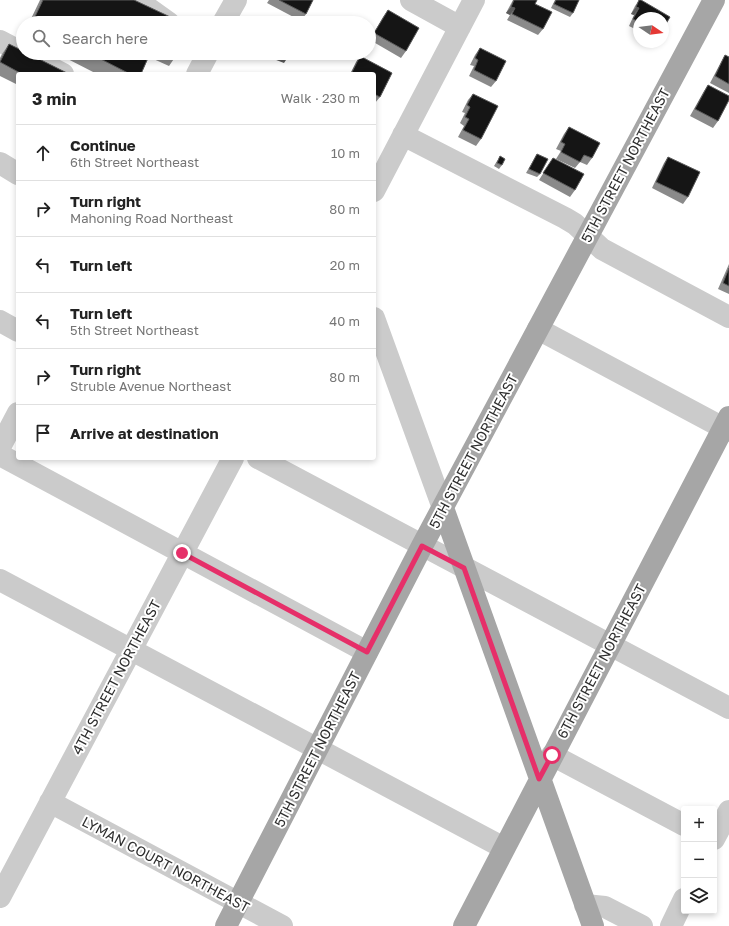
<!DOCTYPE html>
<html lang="en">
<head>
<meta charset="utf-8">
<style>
  body { margin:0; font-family:"Golos Text",sans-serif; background:#f6f6f6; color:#222 }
  .controls { position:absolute; right:12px; bottom:12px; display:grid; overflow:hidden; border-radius:4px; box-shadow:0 2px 6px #0003 }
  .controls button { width:36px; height:36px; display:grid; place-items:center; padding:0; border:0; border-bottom:1px solid #e0e0e0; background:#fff; color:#222; font:20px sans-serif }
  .compass { position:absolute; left:633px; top:12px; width:36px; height:36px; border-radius:50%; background:#fff; box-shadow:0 2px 6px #0003; rotate:103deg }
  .stop { position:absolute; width:12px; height:12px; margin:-9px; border:3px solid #e62f69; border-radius:50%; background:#fff }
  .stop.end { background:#e62f69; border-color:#fff; box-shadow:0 1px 4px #0008 }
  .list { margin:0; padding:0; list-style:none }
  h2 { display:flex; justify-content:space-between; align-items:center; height:52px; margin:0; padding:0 16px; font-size:17px }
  h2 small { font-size:13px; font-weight:400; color:#767676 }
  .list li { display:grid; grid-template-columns:26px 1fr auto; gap:12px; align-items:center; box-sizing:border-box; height:56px; padding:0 16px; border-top:1px solid #e0e0e0 }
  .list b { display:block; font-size:15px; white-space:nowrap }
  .list p { margin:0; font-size:13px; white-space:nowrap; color:#767676 }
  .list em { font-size:13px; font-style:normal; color:#767676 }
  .icon { flex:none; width:22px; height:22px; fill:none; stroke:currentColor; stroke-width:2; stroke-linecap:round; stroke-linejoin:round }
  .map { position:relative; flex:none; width:729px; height:926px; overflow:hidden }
  .search { position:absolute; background:#fff; box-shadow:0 2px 6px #0003; left:16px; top:16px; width:360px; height:44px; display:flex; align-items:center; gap:10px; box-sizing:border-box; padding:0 14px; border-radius:22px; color:#767676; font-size:15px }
  .panel { position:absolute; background:#fff; box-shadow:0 2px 6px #0003; left:16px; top:72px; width:360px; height:388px; border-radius:4px }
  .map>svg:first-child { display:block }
</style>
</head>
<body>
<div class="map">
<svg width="729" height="926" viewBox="0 0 729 926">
  <rect width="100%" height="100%" fill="#fff"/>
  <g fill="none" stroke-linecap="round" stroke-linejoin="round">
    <path stroke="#cbcbcb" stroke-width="22" d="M137,0l32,23
      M411,0l49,27
      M223,23l13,-23
      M0,41l63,33
      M197,74l11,-21
      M403,135l162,83 10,6 27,25 127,68
      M0,163l18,11
      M374,191l100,-191
      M374,318l69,190
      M0,321l18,10
      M538,329l191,102
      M0,447l18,-34
      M0,455l367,197
      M258,458l471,250
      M0,580l504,268
      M552,755l132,70
      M50,802l232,124
      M714,839l15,-28
      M0,897l233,-439
      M585,905l20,2 37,19
      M671,926l13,-27"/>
    <path stroke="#a6a6a6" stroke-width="22" d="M443,508l150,418
      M226,926l196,-380 292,-546
      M464,926l265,-509"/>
  </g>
  <path fill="#8a8a8a" d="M40,0h94l49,23h-154z
    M269,0h44l-7,14 -5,7 -34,-18z
    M513,0h24l-2,4 8,25 -5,6 -31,-15 3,-5 -4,-2z
    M555,0h24l-6,13 -3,4 -19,-9z
    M639,0v31l-10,-5 5,-11 -3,-1 4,-8z
    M388,10l18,41 -5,7 -31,-18 13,-23z
    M9,44l60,30h-51v11l-18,-9v-18l2,-4z
    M480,48l16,33 -5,6 -22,-11 5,-10 -4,-1 5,-10z
    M56,53h122l-9,13 -20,-9 -8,17h-44z
    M725,55l4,2v36l-19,-10 11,-21z
    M360,56l32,17 -12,24 -5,6h-1v-29h-24l6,-12z
    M708,85l10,36 -5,7 -23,-12 14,-25z
    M473,94l8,45 -5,7 -18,-9 6,-11 -4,-3 5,-10 -3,-1 6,-12z
    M569,127l23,31 -5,7 -7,-3 -5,6 -19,-9 5,-8 -5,-2 8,-15z
    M537,154l3,20 -3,3 -11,-4z
    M500,156l2,9 -3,4 -5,-3z
    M668,157l20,40 -5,7 -31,-16 12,-25z
    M553,158l22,32 -5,7 -31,-17z
    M729,264v30l-11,-5z"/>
  <path fill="#5b5b5b" d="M511,7l4,1 -5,7 -4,-2z
    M636,7l3,1 -5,7 -3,-1z
    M258,53h21l9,4 -4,6z"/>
  <path fill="#151515" stroke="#5b5b5b" d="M43,0h91l49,23h-151z
    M279,0h34l-7,14z
    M514,0h23l-2,4 17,8 -9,17 -31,-15 3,-6 -4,-1z
    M556,0h23l-6,13 -19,-9z
    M639,0h2l29,17 -7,12v-11h-24v4l-6,-3 6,-11 -3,-1z
    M388,10l31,18 -13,23 -32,-18z
    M261,19l10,4h-12z
    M9,44l14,7v2h4l42,21h-47l-22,-12z
    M480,48l26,13 -10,20 -22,-11 4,-10 -3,-2z
    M89,53h61l-9,21h-11z
    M279,53h11l-2,4z
    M725,55l4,2v27l-14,-8z
    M360,56l32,17 -12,24 -6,-3v-20h-23z
    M708,85l21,11v4l-11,21 -23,-12z
    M473,94l25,12 -17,33 -18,-9 6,-11 -4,-2 5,-10 -3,-2z
    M569,127l31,16 -8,15 -8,-3 -4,7 -19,-10 4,-8 -4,-2z
    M537,154l11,5 -8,15 -11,-5z
    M500,156l5,3 -3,6 -5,-2z
    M668,157l32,15 -12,25 -32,-15z
    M553,158l31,16 -9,16 -32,-17z
    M729,268v18l-6,-3z"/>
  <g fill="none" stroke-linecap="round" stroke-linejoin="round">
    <path stroke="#e62f69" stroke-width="5" d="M182,553l185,99 55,-106 42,22 75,211 13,-24"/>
  </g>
  <g text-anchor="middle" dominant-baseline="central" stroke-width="4" stroke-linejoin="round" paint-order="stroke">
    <g font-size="14" fill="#2e2e2e" stroke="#fff">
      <text transform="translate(625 165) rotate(-62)">5TH STREET NORTHEAST</text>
      <text transform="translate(473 451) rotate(-62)">5TH STREET NORTHEAST</text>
      <text transform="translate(601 661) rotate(-62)">6TH STREET NORTHEAST</text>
      <text transform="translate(116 677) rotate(-62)">4TH STREET NORTHEAST</text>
      <text transform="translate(317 749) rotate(-63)">5TH STREET NORTHEAST</text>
      <text transform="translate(166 864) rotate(28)">LYMAN COURT NORTHEAST</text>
    </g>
  </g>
</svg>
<div class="controls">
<button>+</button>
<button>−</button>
<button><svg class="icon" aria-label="layers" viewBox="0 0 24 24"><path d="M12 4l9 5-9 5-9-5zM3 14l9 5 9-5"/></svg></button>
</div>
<svg class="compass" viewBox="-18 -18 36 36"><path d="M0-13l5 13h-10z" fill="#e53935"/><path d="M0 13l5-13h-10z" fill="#767676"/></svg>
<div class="stop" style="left:552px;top:755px"></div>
<div class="stop end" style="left:182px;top:553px"></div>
<div class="search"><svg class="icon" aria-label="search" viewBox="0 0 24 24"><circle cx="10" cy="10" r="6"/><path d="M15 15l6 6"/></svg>Search here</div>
<section class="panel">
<h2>3 min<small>Walk · 230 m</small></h2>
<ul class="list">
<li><svg class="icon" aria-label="ahead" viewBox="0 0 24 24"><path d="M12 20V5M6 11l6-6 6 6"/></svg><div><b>Continue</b><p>6th Street Northeast</p></div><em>10 m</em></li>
<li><svg class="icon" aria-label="right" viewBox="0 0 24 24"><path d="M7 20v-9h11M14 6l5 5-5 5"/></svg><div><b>Turn right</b><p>Mahoning Road Northeast</p></div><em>80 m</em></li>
<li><svg class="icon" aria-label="left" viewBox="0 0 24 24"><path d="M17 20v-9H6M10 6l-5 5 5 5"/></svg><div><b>Turn left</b></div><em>20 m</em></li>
<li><svg class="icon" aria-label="left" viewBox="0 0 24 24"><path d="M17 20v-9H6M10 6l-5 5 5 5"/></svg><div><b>Turn left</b><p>5th Street Northeast</p></div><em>40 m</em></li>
<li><svg class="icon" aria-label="right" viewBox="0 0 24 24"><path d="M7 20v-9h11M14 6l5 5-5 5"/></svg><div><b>Turn right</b><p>Struble Avenue Northeast</p></div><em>80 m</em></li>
<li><svg class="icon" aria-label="arrive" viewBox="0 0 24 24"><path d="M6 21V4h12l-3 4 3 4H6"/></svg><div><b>Arrive at destination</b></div></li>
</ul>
</section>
</div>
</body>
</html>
